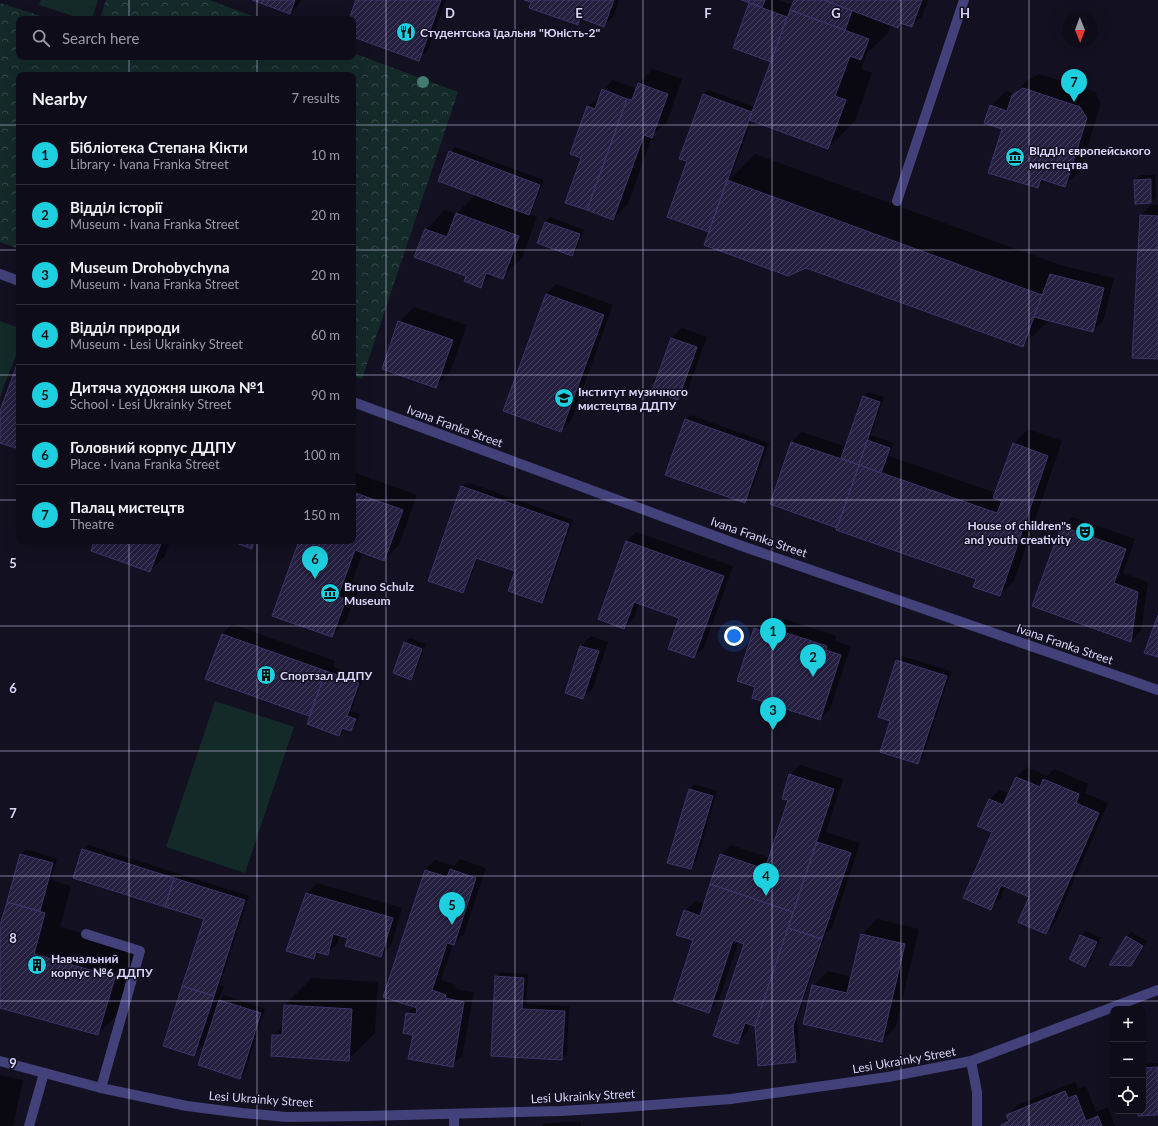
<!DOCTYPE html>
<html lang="en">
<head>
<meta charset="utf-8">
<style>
  body { margin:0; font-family:Lato,sans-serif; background:#171522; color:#f1f3f6 }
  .controls { position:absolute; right:12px; bottom:12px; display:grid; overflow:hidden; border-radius:8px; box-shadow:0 4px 16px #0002 }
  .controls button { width:36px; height:36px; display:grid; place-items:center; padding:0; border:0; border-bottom:1px solid #2e2c38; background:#0e0c19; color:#f1f3f6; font:20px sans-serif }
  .compass { position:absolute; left:1062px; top:12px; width:36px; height:36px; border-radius:50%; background:#0e0c19; box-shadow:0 4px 16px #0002; rotate:179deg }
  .you { position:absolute; left:734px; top:636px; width:14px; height:14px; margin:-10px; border:3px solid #fff; border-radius:50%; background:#1a73e8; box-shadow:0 0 0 6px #1a73e833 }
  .badge { display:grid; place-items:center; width:26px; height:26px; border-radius:50%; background:#1dcfdf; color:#111; font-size:13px; font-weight:700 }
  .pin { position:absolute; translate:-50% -33px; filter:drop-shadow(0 1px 2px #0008) }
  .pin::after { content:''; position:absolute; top:21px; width:14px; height:12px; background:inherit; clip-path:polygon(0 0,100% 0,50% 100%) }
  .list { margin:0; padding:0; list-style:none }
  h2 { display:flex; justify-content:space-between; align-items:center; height:52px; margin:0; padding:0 16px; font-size:17px }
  h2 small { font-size:13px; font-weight:400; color:#9b9ba2 }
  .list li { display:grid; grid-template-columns:26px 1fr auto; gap:12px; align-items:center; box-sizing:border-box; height:60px; padding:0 16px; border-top:1px solid #2e2c38 }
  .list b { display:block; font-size:15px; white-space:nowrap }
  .list p { margin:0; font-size:13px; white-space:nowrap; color:#9b9ba2 }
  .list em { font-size:13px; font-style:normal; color:#9b9ba2 }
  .icon { flex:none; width:22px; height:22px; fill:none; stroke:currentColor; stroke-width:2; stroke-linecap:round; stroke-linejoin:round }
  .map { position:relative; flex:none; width:1158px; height:1126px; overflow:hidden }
  .search { position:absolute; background:#0e0c19; box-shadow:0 4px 16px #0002; left:16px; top:16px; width:340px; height:44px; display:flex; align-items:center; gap:10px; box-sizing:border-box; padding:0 14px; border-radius:8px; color:#9b9ba2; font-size:15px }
  .panel { position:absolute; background:#0e0c19; box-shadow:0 4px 16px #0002; left:16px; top:72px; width:340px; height:472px; border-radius:8px }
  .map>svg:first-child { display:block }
</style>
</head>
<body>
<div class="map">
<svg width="1158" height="1126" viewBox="0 0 1158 1126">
  <defs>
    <pattern id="forest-crowns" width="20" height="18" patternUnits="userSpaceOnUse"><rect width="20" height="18" fill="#142a29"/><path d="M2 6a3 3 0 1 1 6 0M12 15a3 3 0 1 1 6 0" fill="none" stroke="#364849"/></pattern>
    <pattern id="building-hatch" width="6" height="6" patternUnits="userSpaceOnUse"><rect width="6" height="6" fill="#251f40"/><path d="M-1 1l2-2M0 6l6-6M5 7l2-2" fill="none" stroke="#443f5c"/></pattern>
  </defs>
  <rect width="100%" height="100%" fill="#131021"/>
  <path fill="#142a29" d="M41,0h57l-6,19h-10l-43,-14z
    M0,321l19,7v19l-19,50z
    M215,701l79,26 -49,146 -79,-26z"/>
  <path fill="url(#forest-crowns)" d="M106,0h103l52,19h-161z
    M0,3l51,16h-32v38h334v-4l105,39 -96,287 -9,-3v-301h-334v174l-19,-7z"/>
  <path fill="#0007" fill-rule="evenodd" d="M255,0h46l-1,3 -10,10z
    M357,0h89l-18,50 -10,10 -65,-24v-17h-3z
    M527,0h92l-5,16 -10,9 -20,-7 -6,6z
    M744,0h34l15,5 2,-5h133l-6,16 -10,10 -10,-4 -4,4 -7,-2 -3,9 -21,20 -6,16 11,4 -17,48 -27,27 -76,-28 -22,59 25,-25 305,111 54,13 -11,43 -10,10 -44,-11 -26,26 -335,-185 16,-66 4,-5 47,17 18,-49 -39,-10 16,-46z
    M653,69l29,10 -15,43 -15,14 -24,68 -15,15 -31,-62 6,-50 10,-10 2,1 3,-8 10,-10 24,9 1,-5z
    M1039,74l56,18 6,11 -21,68 -15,14 -19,-6 -8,8 -47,-81 15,-15 9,3 13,-14z
    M455,147l89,33 -11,29 -4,5 8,3 -15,41 -20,19 -9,-3 -13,12 -13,-11 -41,-45 19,-20 11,4 20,-20 -26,-42z
    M1140,175h15l1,23 -5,4 -16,-22z
    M1151,205h7v153l-25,-1 8,-142z
    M550,217l34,13 -8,20 -4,5 -34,-13 8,-20z
    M556,284l57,21 -42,116 -10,10 -15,-137z
    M414,307l53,18 -17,47 -15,15 -36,-65z
    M682,328l25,9 -19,52 -10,10 -25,-9 19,-52z
    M868,392l16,5 -13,38 23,8 -5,13 107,37 17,-49 15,-15 34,12 -48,140 -15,14 -21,-17 -207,-74 21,-62 10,-10 44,15 18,-51z
    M690,415l79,28 -20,54 -4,5 -60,-82z
    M353,472l64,23 -18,50 -15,14 -21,-8 -11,31 8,3 -14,36 -15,15 -31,-95h53z
    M467,482l106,38 -27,77 -5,4 -25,-30 -38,-14 -11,30 -4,5 -1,-105z
    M1072,517l63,22 -12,34 25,9 -7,49 -10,10 -69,-114z
    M636,532l97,34 -29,81 -10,10 -13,-39 -42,-15 -5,15 -10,10 2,-86z
    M95,541h75l-5,15 -15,15z
    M234,541h24l-7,6z
    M765,619l16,4 4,-4 51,17 -1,5 16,5 -21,63 -10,10 -64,-32 -1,-58z
    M232,624l103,37 -2,6 30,11 -12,33 9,3 -4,11 -5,5 -7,-2 -5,7 -27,-23 -3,3 -103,-37 16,-44z
    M591,636l17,6 -15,46 -10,10 -17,-5 15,-47z
    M410,638l16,6 -11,30 -4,5 -6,-37z
    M902,656l49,15 -28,87 -5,5 -27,-43 -12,-4 18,-56z
    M800,765l43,14 -17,53 34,11 -28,85 -6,5 -29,87 3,37 -4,5 -39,-40 -2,3 -5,-1 -3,9 -10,10 9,-100 -7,-2 -21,61 -10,9 -14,-71 -9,-29 10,-10 10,3 16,-49 10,-10 39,13 19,-58 1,-25z
    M1027,767l20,9 7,-7 34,15 -3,9 23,10 -53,120 -10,10 -15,-37 -24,-10 -6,13 -10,10 3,-78 -3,-32 10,-9 10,4 7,-17z
    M694,784l23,7 -21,72 -5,5 -1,-79z
    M88,845l161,51 -29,89 4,1 -6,16 6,-7 41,14 -20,64 -5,5 -32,-41h-2l-3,8 -10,10 12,-137 -122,-69z
    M26,849l31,10 -6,21 20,6 -11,41 81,23 -16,57 -27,27 -98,-28v-77l21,-75zM116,972h2l-10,32h-2z
    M460,859l26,9 -22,66 -11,10 -12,36 15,5 -1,4 19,3 -12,64 -10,9 -38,-31 -10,-2 3,-19 8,-7 10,-136 10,-10 19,6z
    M317,883l85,25 -11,38 -10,10 -32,-19 -9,-3 -3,10 -10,10 -7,-2 -6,6 -7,-65z
    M877,919l42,10 -23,97 -14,15 -69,-55 15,-15 24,6 10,-43z
    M1086,931l15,7 -11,23 -5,4 -4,-29z
    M1131,932l16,9 -11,19 -5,5 -5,-29z
    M501,972l27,2 -2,30 43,2 -2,48 -5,5 -69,-4 3,-78z
    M312,978l66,4 -3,51 -27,27 -75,-25 11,-11 1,-19z
    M1158,1063v51l-20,-3h5v-47z
    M0,1075l23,5 -10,46h-13z
    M1075,1082l3,7 8,-3 10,26 12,-5 7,19h-113l7,-8 -1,-3 9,-10z
    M581,1122v4h-39l3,-3z"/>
  <path fill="url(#building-hatch)" stroke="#3d3469" d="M252,0h43l-5,14z
    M356,0h85l-22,61 -66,-24v-18h-4z
    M524,0h90l-10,27 -24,-9 -2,7 -49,-17 2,-6z
    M741,0h24l-3,7z
    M794,0h30l28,11 -7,19 -55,-20z
    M824,0h98l-10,27 -12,-4 -2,5z
    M749,3l38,14 -16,45 -38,-14z
    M790,10l79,29 -8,21 -11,-4 -15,40 11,4 -18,49 -79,-29z
    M638,83l30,11 -16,44 -8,-3 -31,85 -26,-10 40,-111 5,1z
    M1023,88l57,19 7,11 -22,69 -24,-8 -3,9 -50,-15 14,-44 -18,-6 6,-18 17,6 5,-16z
    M602,89l25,10 -40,111 -22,-7 16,-45 -11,-4 17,-48 8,3z
    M703,94l49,18 -43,120 -42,-15 20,-56 -8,-2z
    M449,151l91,34 -11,30 -91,-34z
    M1151,179v24l-16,1 -1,-24z
    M727,180l315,115 -19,52 -217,-79 -18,8 -84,-31z
    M456,213l63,23 -16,43 -17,-6 -5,15 -17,-7 2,-5 -52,-19 11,-28 22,8z
    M1140,215l18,1v143l-26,-1z
    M545,222l35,12 -8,22 -35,-13z
    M1050,274l54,14 -11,44 -59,-15z
    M546,294l58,21 -43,117 -58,-21z
    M398,321l55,19 -17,48 -54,-19z
    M671,338l26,9 -19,53 -26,-9z
    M19,359v90l-19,-6v-32z
    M863,396l17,6 -21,63 -18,-7z
    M685,419l79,28 -19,56 -80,-28z
    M867,440l23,8 -9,25 -22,-8z
    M791,442l68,23 -22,63 -67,-24z
    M1013,443l35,13 -48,140 -27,-9 3,-8 -140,-49 23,-65 138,48 5,-12 -9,-3z
    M461,486l108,38 -27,79 -34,-12 7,-20 -39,-13 -13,35 -35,-12z
    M353,492l50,18 -19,51 -29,-11 -17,46 8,4 -14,37 -60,-21 27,-75h54z
    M1061,526l65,23 -12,34 24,9 -7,50 -99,-36z
    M94,541h68l-12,31 -59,-21z
    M231,541h23l-2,8z
    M626,541l98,35 -30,82 -26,-9 11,-31 -45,-16 -10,27 -26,-10z
    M1158,615v42l-14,-4z
    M754,628l18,6 2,-5 53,17 -1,4 15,5 -21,65 -68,-22 3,-11 -18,-6z
    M222,634l104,37 -17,45 -104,-37z
    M404,642l18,7 -11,31 -18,-7z
    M580,646l19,5 -16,48 -18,-6z
    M896,660l51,16 -29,88 -38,-12 10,-31 -12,-4z
    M326,671l33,12 -12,33 9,3 -5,12 -9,-3 -3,8 -32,-12z
    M789,774l45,15 -41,123 -83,-28 10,-30 45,15 23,-69 -6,-1z
    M1016,777l24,10 3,-8 36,15 -3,9 23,10 -53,121 -28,-12 11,-25 -28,-12 -10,25 -28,-12 29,-66 -15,-6 12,-27 14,6z
    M689,789l24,7 -22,73 -24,-6z
    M817,842l34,11 -29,86 -34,-11z
    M82,849l92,29 -9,29 -92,-29z
    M20,854l33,9 -13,48 -33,-9z
    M450,869l26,9 -22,67 -7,-2 -15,47 14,5 -1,3 19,4 -11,65 -45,-8 5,-24 -10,-2 3,-20 10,1 1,-6 -34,-11 42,-127 22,7z
    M174,878l71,22 -31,96 -32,-10 22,-67 -39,-12z
    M710,884l83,28 -38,114 -10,-3 -7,21 -25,-8 31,-92 -11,-4 -24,73 -36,-12 20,-61 -17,-5 8,-25 16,6z
    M306,893l87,25 -12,39 -36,-11 3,-8 -15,-4 -5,21 -12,-3 -2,7 -28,-8z
    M7,902l38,11 -11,41 81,23 -17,58 -98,-27v-83z
    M788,928l34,11 -29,87 3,36 -38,4 -3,-40z
    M861,934l44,10 -23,98 -79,-18 9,-39 35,8z
    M1080,935l17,7 -12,25 -16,-8z
    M1126,936l17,10 -12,20 -22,-1z
    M495,976l29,2 -2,31 43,2 -3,49 -71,-4z
    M182,986l32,10 -20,60 -31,-10z
    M219,1000l42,13 -21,66 -42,-14z
    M284,1005l68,4 -3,52 -78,-5 1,-21h10z
    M1158,1067v48l-20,1 -1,-5h6v-43z
    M1065,1091l3,7 8,-3 10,26 12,-5 4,10h-101v-1l8,-4 -3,-6z"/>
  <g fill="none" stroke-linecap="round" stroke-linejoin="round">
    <path stroke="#42417a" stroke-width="10" d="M897,201l67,-201
      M86,934l54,17 -39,137
      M454,1115v11
      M29,1126l15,-53"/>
    <path stroke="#42417a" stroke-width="10" d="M0,274l19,7
      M353,402l389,144 416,144
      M971,1061l6,31v34"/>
    <path stroke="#42417a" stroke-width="10" d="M0,1061l101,27 86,18 55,7 45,4 78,-1 196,-5 51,-3 119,-9 157,-22 83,-16 187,-71"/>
  </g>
  <circle fill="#437a72" cx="423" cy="82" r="6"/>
  <path fill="none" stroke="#d9d6fa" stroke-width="1" stroke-opacity="0.55" d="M129,0v19M257,0v19M386,0v1126M515,0v1126M643,0v1126M772,0v1126M901,0v1126M1029,0v1126M129,57v18M257,57v18M0,125h19M353,125h805M0,250h19M353,250h805M0,375h19M353,375h805M0,500h19M353,500h805M129,541v585M257,541v585M0,626h1158M0,751h1158M0,876h1158M0,1001h1158"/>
  <defs>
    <symbol id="restaurant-disc" viewBox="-11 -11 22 22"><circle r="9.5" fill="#1dcfdf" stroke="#131021"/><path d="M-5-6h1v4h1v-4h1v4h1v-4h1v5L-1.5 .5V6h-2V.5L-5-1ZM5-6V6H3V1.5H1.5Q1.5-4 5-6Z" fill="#111"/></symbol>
    <symbol id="museum-disc" viewBox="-11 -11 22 22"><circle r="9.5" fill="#1dcfdf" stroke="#131021"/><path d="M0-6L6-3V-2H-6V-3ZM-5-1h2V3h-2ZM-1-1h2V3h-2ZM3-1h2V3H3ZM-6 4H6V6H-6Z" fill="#111"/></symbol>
    <symbol id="university-disc" viewBox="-11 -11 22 22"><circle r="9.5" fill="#1dcfdf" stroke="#131021"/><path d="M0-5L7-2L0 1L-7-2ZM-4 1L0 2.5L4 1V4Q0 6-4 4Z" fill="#111"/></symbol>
    <symbol id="theatre-disc" viewBox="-11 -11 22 22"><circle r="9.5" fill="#1dcfdf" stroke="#131021"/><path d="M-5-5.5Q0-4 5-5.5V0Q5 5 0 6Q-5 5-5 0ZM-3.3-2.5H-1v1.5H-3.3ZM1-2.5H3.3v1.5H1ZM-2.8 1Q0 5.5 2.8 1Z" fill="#111"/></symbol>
    <symbol id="building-disc" viewBox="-11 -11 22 22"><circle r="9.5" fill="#1dcfdf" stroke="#131021"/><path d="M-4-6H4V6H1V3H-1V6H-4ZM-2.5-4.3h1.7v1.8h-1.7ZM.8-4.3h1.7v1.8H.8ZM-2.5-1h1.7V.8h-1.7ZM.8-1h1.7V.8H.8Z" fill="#111"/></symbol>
  </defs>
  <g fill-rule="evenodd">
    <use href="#restaurant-disc" x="395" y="21" width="22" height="22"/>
    <use href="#museum-disc" x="1004" y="146" width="22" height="22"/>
    <use href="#university-disc" x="553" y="387" width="22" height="22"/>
    <use href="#theatre-disc" x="1074" y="521" width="22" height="22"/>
    <use href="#museum-disc" x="319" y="582" width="22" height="22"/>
    <use href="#building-disc" x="255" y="664" width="22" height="22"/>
    <use href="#building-disc" x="26" y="954" width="22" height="22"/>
  </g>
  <g text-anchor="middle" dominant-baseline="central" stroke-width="3" stroke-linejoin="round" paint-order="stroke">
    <g font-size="12" font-weight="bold" fill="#d9d6fa" stroke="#131021" text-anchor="start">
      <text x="420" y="32">Студентська їдальня "Юність-2"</text>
      <text x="1029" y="150">Відділ європейського<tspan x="1029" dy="14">мистецтва</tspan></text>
      <text x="578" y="391">Інститут музичного<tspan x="578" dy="14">мистецтва ДДПУ</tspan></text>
      <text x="1071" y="525" text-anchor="end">House of children"s<tspan x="1071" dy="14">and youth creativity</tspan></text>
      <text x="344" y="586">Bruno Schulz<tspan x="344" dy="14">Museum</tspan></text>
      <text x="280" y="675">Спортзал ДДПУ</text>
      <text x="51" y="958">Навчальний<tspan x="51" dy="14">корпус №6 ДДПУ</tspan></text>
    </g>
    <g font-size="12" fill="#d9d6fa" stroke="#131021">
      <text transform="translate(455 426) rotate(20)">Ivana Franka Street</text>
      <text transform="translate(759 537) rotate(19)">Ivana Franka Street</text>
      <text transform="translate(1065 644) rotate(19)">Ivana Franka Street</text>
      <text transform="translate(904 1060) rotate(-10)">Lesi Ukrainky Street</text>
      <text transform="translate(583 1096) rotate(-3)">Lesi Ukrainky Street</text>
      <text transform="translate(261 1099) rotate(4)">Lesi Ukrainky Street</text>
    </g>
  </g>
  <g font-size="13" text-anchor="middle" font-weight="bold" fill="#d9d6fa" stroke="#131021" stroke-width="3" stroke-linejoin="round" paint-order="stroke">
    <text x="450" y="18">D</text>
    <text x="579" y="18">E</text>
    <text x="708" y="18">F</text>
    <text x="836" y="18">G</text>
    <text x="965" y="18">H</text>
    <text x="13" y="568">5</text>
    <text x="13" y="693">6</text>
    <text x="13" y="818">7</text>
    <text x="13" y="943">8</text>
    <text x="13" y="1068">9</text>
  </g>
</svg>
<div class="controls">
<button>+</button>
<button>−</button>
<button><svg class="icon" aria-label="locate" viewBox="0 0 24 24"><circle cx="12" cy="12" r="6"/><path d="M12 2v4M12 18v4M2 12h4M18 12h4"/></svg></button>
</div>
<svg class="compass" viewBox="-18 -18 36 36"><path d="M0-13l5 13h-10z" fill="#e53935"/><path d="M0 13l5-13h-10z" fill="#9b9ba2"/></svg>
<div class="you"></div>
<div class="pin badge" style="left:773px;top:651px">1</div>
<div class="pin badge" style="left:813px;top:677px">2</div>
<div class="pin badge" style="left:773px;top:730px">3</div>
<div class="pin badge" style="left:766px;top:896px">4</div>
<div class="pin badge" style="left:452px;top:925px">5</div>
<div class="pin badge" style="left:315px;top:579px">6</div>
<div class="pin badge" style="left:1074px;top:102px">7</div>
<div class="search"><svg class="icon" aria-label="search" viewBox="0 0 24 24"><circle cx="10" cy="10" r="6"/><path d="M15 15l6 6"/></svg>Search here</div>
<section class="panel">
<h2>Nearby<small>7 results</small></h2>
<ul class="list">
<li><span class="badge">1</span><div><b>Бібліотека Степана Кікти</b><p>Library · Ivana Franka Street</p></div><em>10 m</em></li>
<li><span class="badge">2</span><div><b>Відділ історії</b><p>Museum · Ivana Franka Street</p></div><em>20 m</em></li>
<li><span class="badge">3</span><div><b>Museum Drohobychyna</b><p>Museum · Ivana Franka Street</p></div><em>20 m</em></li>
<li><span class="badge">4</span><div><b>Відділ природи</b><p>Museum · Lesi Ukrainky Street</p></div><em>60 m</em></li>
<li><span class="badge">5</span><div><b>Дитяча художня школа №1</b><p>School · Lesi Ukrainky Street</p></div><em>90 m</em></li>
<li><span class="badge">6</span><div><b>Головний корпус ДДПУ</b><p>Place · Ivana Franka Street</p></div><em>100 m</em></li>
<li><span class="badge">7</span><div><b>Палац мистецтв</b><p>Theatre</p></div><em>150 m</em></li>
</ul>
</section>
</div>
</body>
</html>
